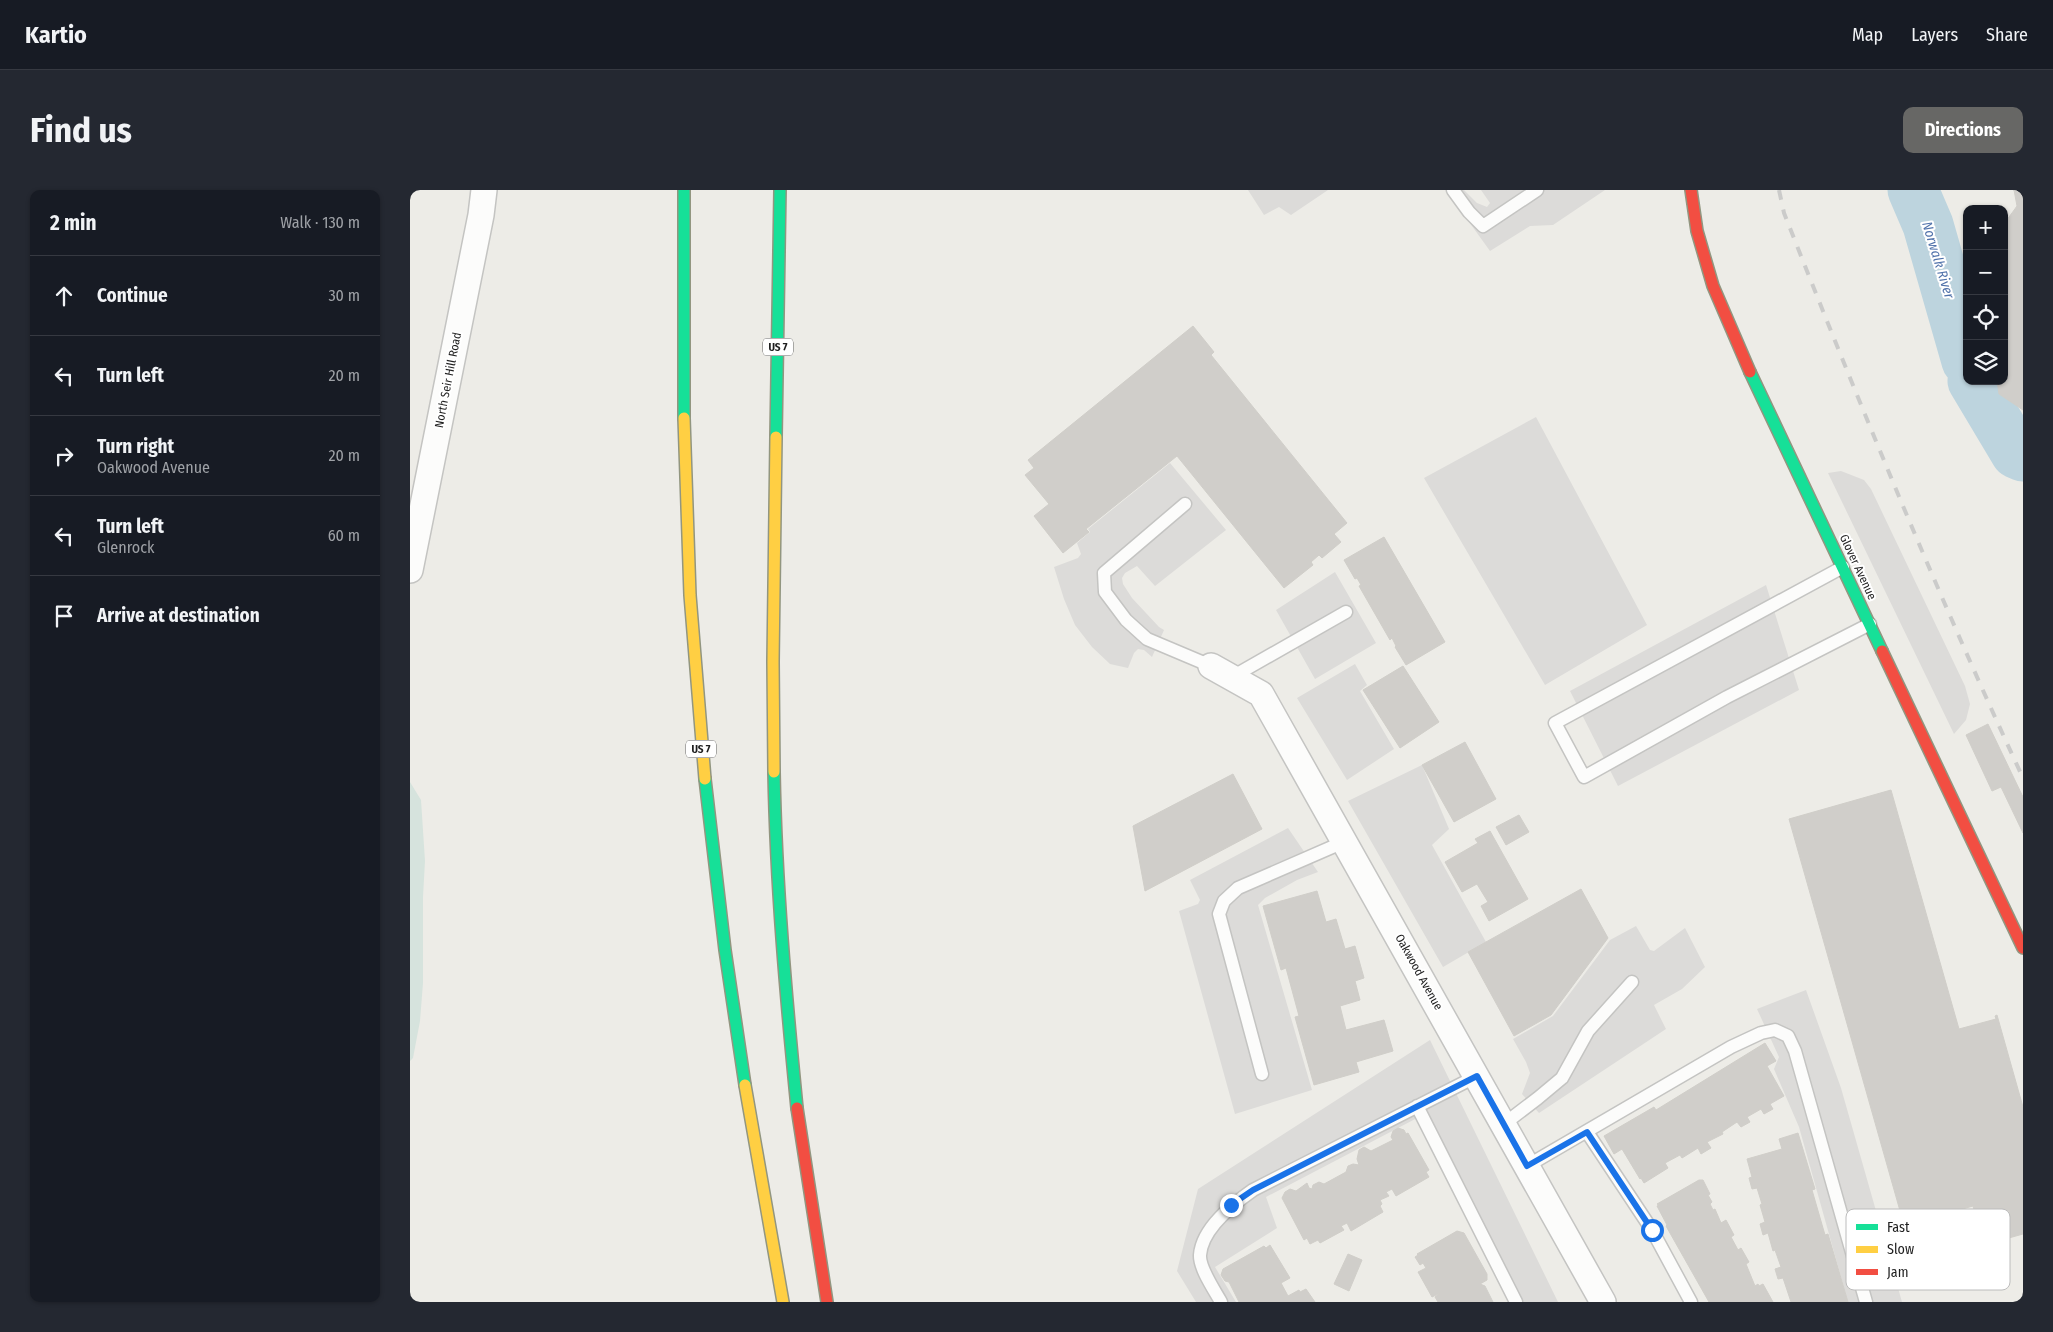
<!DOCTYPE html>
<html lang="en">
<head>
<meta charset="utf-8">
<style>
  body { margin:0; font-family:"Fira Sans Condensed",sans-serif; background:#242831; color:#f1f3f6 }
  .controls { position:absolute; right:15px; top:15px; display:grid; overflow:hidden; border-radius:10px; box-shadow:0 1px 4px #0004 }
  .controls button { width:45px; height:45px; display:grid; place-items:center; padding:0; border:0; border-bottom:1px solid #363941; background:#171b24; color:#f1f3f6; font:25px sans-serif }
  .stop { position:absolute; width:15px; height:15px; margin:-11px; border:4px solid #1a73e8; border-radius:50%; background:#fff }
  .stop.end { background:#1a73e8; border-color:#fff; box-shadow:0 1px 5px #0008 }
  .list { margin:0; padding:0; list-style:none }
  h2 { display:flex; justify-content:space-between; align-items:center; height:65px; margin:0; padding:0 20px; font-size:21px }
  h2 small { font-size:16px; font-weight:400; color:#9ea1a6 }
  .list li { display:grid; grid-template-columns:32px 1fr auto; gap:15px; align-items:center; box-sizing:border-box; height:80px; padding:0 20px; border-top:1px solid #363941 }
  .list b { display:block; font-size:19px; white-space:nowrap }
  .list p { margin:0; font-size:16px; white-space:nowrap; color:#9ea1a6 }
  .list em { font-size:16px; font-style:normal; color:#9ea1a6 }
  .icon { flex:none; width:28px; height:28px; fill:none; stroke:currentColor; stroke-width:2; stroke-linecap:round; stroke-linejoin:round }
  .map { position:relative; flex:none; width:1613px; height:1112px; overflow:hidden; border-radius:10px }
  header { display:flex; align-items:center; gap:30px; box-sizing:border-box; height:70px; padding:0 25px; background:#171b24; border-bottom:1px solid #363941 }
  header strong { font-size:24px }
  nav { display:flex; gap:28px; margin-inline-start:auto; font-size:18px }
  .intro { display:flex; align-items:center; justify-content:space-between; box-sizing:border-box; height:120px; padding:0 30px }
  h1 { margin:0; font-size:35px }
  .button { padding:12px 22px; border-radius:10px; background:#676765; color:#fff; font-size:18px; font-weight:700 }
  main { display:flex; gap:30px; padding:0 30px }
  aside { flex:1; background:#171b24; border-radius:10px; box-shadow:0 1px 4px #0004 }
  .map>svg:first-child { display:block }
</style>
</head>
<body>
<header>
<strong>Kartio</strong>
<nav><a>Map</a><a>Layers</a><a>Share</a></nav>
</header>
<div class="intro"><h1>Find us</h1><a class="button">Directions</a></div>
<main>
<aside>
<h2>2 min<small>Walk · 130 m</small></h2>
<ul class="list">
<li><svg class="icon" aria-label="ahead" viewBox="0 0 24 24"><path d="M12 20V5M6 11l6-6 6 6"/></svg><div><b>Continue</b></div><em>30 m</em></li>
<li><svg class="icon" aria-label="left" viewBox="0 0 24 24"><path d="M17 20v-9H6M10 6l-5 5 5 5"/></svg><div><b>Turn left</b></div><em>20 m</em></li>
<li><svg class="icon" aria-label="right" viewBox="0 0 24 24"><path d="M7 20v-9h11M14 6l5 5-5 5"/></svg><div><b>Turn right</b><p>Oakwood Avenue</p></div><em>20 m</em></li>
<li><svg class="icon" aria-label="left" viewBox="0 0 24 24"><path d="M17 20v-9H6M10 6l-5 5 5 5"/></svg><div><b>Turn left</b><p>Glenrock</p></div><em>60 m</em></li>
<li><svg class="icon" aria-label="arrive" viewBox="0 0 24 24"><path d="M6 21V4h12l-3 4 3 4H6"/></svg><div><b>Arrive at destination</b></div></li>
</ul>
</aside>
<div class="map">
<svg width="1613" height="1112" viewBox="0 0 1613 1112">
  <rect width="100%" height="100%" fill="#edece7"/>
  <path fill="#dcdbd9" d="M838,0h80l-37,25 -12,-8 -15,8z
    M1036,0h18l13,13 10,4 3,-4 -9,-13h124l-52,35 -23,1 -40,25z
    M1126,227l111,208 -102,60 -121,-207z
    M760,273l56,67 -71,56 -18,-20 -12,7 -3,5 1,6 9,14 27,29 5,3 -12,27 -8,-7 -6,-1 -4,4 -6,15 -18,-4 -18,-17 -17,-22 -11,-26 -10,-32 24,-9 3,-4 -4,-11 13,-11 -2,-3z
    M1431,281l23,9 7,9 94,197 5,18 -4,16 -12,14 -126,-261z
    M925,382l41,71 -61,36 -39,-69z
    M1356,395l33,105 -181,96 -48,-95z
    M945,474l12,21 -7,6 34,58 -47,31 -50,-82z
    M1012,575l27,64 -17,16 54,97 -43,25 -95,-166z
    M878,638l30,44 -21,8 -32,18 -7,7 54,185 -77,24 -56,-203 19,-7 2,-4 -10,-20z
    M1226,736l14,24 4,1 31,-23 20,39 -23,22 -28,16 12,24 -127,84 -17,-19 8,-21 -4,-11 -13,-23 40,-23 57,-76z
    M1396,800l35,98 61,214h-54l-49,-175 -25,-58 5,-12 -22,-48z
    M1020,850l128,262h-48l-91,-185 -153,80 11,31 -62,39 21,35h-40l-19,-31 21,-82z"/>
  <path fill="#d6e3dd" d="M0,592l11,18 4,61 -2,36v86l-3,38 -7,37 -3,3z"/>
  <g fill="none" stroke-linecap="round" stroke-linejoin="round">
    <path stroke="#bdd4de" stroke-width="51" d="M1503,0l15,35 39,136
      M1563,191l43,72 7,3"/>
  </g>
  <path fill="#d0ceca" stroke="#d0cec9" d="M1604,0h9v220l-24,-16 -2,-13h7v-157l13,-18z
    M783,136l21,26 -3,3 136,168 -13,11 7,8 -19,16 -3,-3 -8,7 2,3 -29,23 -107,-132 -91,73 3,3 -26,21 -29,-37 15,-12 -24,-29 9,-7 -6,-8z
    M974,347l61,105 -39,23 -11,-18 1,-1 -4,-8 -2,2 -31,-54 2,-1 -4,-7 -2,1 -11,-19z
    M993,476l36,56 -39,26 -37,-58z
    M1578,534l35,73v36l-22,-46 -9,4 -26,-56z
    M1055,552l31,57 -42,23 -32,-57z
    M823,584l29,55 -117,62 -12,-65z
    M1481,600l68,239 37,-10 -1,-3 2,-1 26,92v127l-39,11 -11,-39 -28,8 11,40 -33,10 -11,-41 -8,2 -115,-406z
    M1109,625l10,17 -23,13 -10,-18z
    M1080,641l38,68 -39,22 -8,-15 7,-4 -11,-18 -15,8 -17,-30 33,-19 -3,-4z
    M1171,699l27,49 -57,77 -37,21 -46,-84z
    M907,701l9,31 10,-3 9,30 10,-3 9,32 -9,3 5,19 -20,6 6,24 38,-10 9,31 -37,11 3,10 -45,13 -19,-68 4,-1 -13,-48 -5,2 -18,-64z
    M1355,853l11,18 -9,5 17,30 -14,8 3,5 -9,5 -3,-5 -14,8 3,5 -9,5 -4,-5 -15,10 1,2 -16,8 4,6 -10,6 -3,-6 -16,10 -2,-3 -15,8 3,5 -24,15 -3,-5 -1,1 -18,-30 -8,5 -10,-18 50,-29 2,3z
    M988,938l6,2 2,4 2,-1 21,37 -3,2 3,5 -33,19 -4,-7 -6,3 3,4 -9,4 2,4 -2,2 3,6 -32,19 -4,-8 -6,3 3,4 -24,13 -2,-3 -8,4 -3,-6 -3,2 -22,-42 3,-6 5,-3 6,2 11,-8 2,5 3,1 1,-4 6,-3 5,2 22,-12 2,-6 5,-2 6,1 -2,-6 2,-9 5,-3 7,4 22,-11 -2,-3 2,-6z
    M1388,943l17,56 -3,1 13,45 3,-1 20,68h-57l-8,-24 -5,1 -3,-10 6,-2 -6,-17 -2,1 -5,-18 -5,2 -3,-11 5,-2 -5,-17 2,-1 -5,-16 -5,1 -3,-11 3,-1 -5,-18 35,-10 -3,-10z
    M1289,990h4l7,14 -2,1 4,7 -2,2 3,6 2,-1 6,14 5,-3 8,15 -3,2 7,13 3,-2 8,14 -3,2 9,22 3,-2 1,2 4,-2 10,18h-64l-43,-76 1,-1 -10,-19 2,-1 -2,-1z
    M1047,1041l7,2 23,41v6l-7,4 5,2 8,16h-55l-3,-5 5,-4 -8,4 -14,-25 8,-4 -3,-5 -3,2 -5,-8 3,-2 -1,-1z
    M860,1055l20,33 -9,5 7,13 11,-6 1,2 6,-3 9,13h-76l-10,-20 -4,-1 -4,-6 2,-6 41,-23 2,2z
    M938,1064l14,6 -13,31 -15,-7z"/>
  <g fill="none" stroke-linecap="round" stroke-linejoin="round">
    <defs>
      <path id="lane" d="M1043,0l16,22 14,14 54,-36
        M775,314l-81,69 1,19 21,28 21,19 64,27
        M1433,377l-288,156 29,54 143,-80 143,-73
        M822,487l114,-65
        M852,884l-43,-160 5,-13 14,-13 108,-47
        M1007,916l99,196
        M1094,934l34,-26 24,-20 26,-47 44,-49
        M1177,942l65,98 39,72
        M1117,976l204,-119 30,-14 14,-3 13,6 7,15 71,251
        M811,1112c-6,-11 -22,-34 -21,-47 2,-27 33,-51 53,-65l224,-114"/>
      <path id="street" d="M0,380l71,-355 3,-25
        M801,476l50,28 342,608"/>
      <path id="fast" d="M1340,182l132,279
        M274,228v-228
        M366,247l4,-247
        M364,582c2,112 12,224 23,336
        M295,589l20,171 20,135"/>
      <path id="slow" d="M274,228l6,177 15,184
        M364,582l-1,-110 3,-225
        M335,895l38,217"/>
      <path id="jam" d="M1281,0l6,41 16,55 37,86
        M1472,461l141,297
        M387,918l30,194"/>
    </defs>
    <use href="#lane" stroke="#c4c4c2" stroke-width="15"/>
    <use href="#street" stroke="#c4c4c2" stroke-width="28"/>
    <use href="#fast" stroke="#929680" stroke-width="14"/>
    <use href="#slow" stroke="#929680" stroke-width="14"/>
    <use href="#jam" stroke="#929680" stroke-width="14"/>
    <use href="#lane" stroke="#fcfcfb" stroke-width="12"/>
    <use href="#street" stroke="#fcfcfb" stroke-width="25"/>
    <use href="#fast" stroke="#16e098" stroke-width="11"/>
    <use href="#slow" stroke="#ffcf43" stroke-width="11"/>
    <use href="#jam" stroke="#f24e42" stroke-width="11"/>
    <path stroke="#cbcbca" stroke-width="4" stroke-dasharray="10 10" stroke-linecap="butt" d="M1369,0l5,23c75,190 153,380 239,565"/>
  </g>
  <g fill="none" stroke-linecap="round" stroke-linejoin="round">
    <path stroke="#1a73e8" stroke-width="6" d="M821,1015l22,-15 224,-114 50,90 60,-34 65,98"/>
  </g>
  <g text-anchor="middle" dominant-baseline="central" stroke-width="4" stroke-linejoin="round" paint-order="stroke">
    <g fill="#fff" stroke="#626262" stroke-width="1">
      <rect x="353" y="148.5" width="30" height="17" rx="4"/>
      <rect x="276" y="550.5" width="30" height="17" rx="4"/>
    </g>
    <g font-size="11" font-weight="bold" fill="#1f1f1f">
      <text x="368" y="157">US 7</text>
      <text x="291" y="559">US 7</text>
    </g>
    <g font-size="12" fill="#1f1f1f" stroke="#fff">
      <text transform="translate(38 190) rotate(-79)">North Seir Hill Road</text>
      <text transform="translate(1448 377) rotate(65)">Glover Avenue</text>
      <text transform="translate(1009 782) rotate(61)">Oakwood Avenue</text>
    </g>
    <g font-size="14" font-style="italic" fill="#5072aa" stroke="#fff">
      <text transform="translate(1528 70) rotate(73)">Norwalk River</text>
    </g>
  </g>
  <rect x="1436" y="1019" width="164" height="81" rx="8" fill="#fff" stroke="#bcbcbc" stroke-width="1"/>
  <rect x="1446" y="1034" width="22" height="6" fill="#16e098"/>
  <rect x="1446" y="1056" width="22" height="7" fill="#ffcf43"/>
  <rect x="1446" y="1079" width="22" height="6" fill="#f24e42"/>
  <g font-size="14" fill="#1f1f1f">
    <text x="1477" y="1042">Fast</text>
    <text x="1477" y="1064">Slow</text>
    <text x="1477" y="1087">Jam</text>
  </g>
</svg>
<div class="controls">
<button>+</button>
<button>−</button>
<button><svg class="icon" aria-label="locate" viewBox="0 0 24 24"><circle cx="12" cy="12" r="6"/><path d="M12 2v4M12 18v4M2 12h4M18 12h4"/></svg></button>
<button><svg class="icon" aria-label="layers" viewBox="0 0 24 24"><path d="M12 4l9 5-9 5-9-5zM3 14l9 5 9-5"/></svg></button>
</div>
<div class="stop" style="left:1242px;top:1040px"></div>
<div class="stop end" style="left:821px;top:1015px"></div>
</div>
</main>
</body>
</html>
